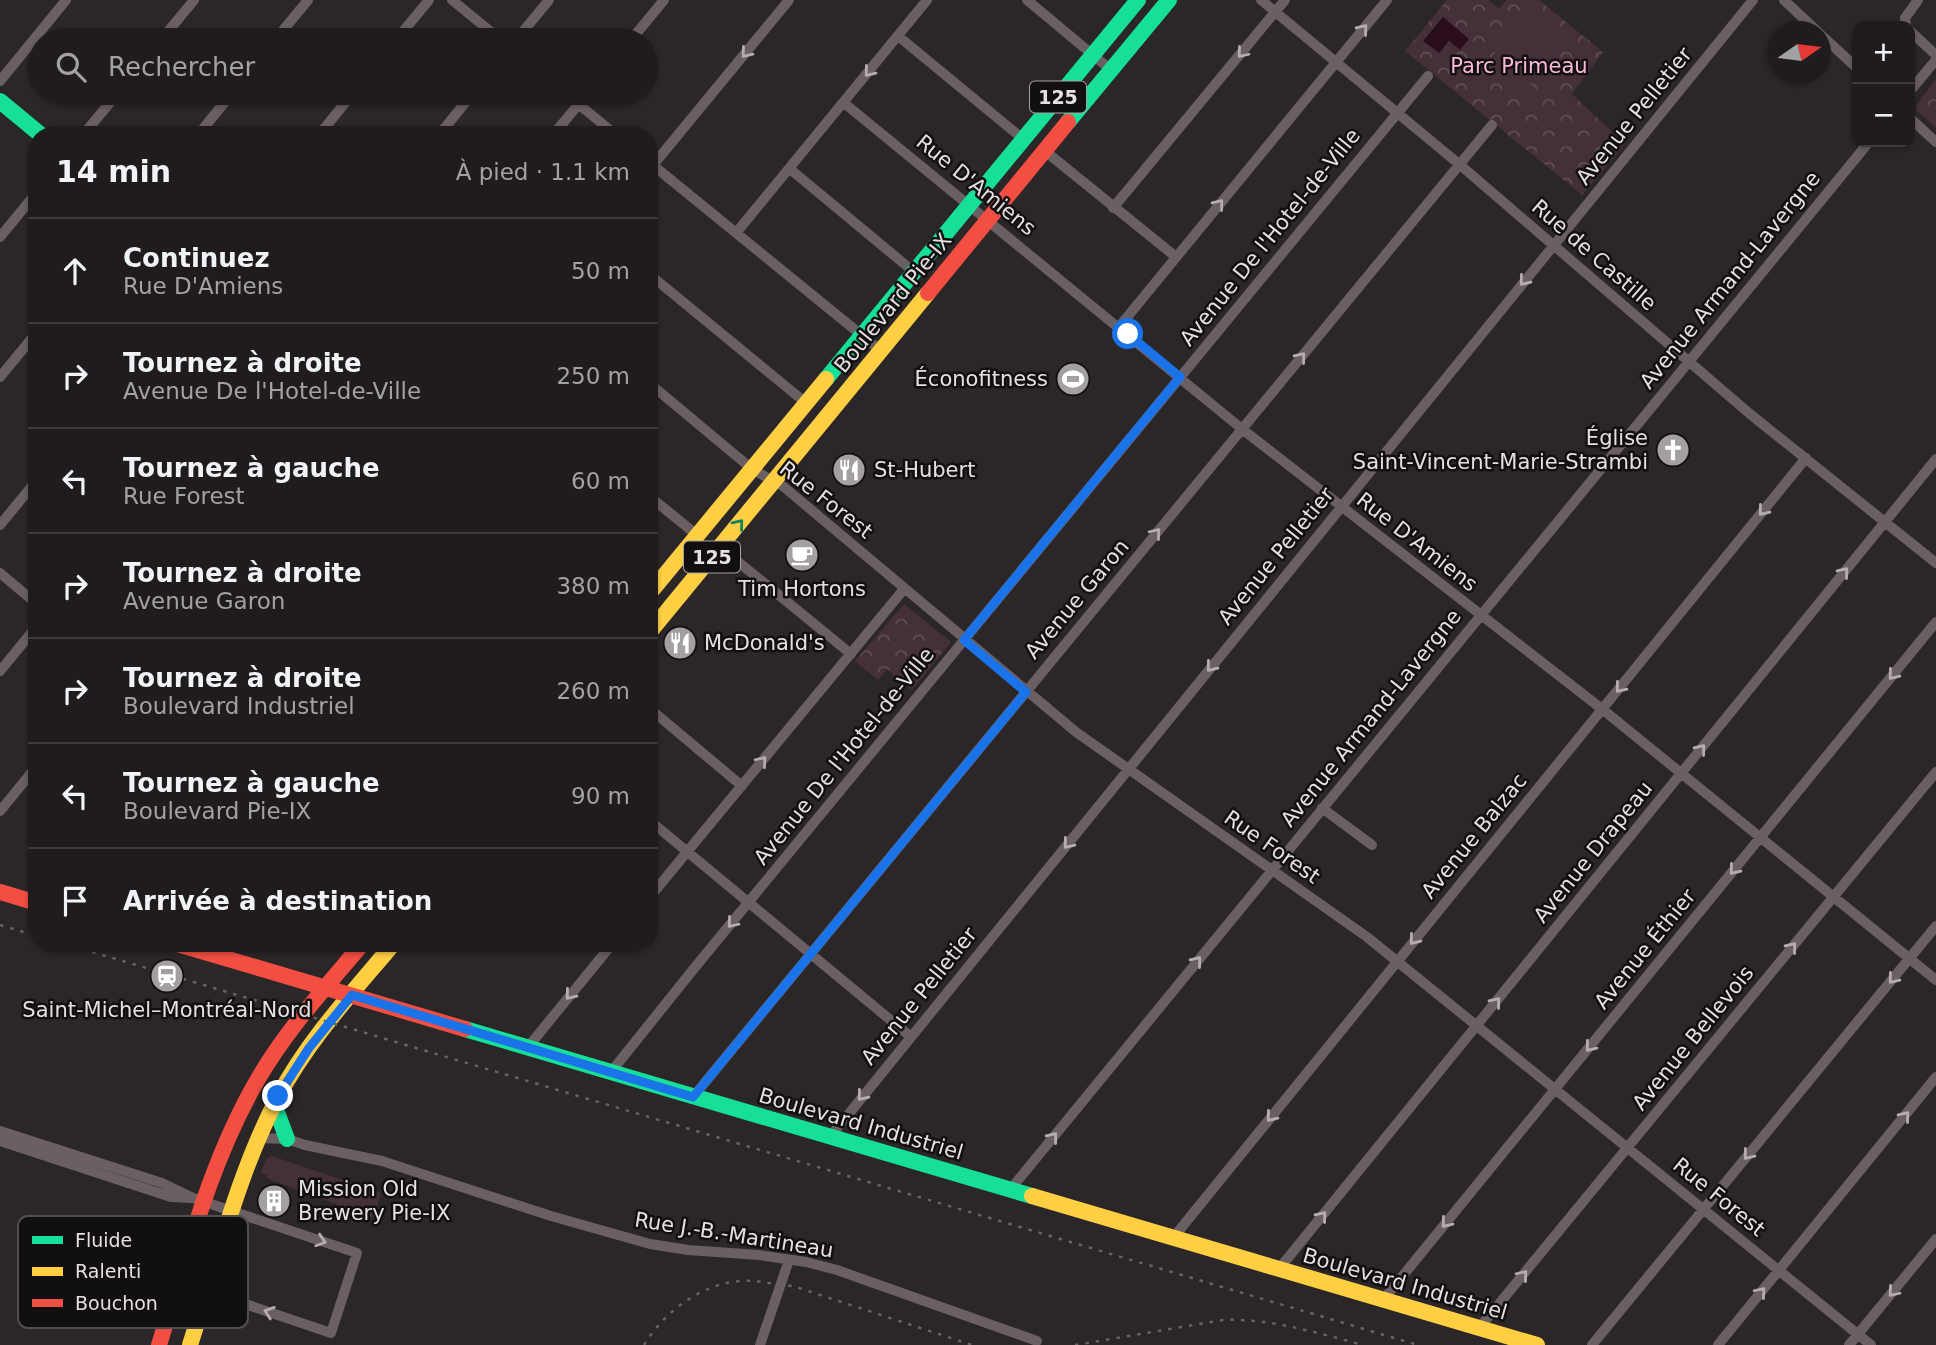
<!DOCTYPE html>
<html lang="fr">
<head>
<meta charset="utf-8">
<style>
  body { margin:0; font-family:"DejaVu Sans",sans-serif; background:#282527; color:#f1f3f6 }
  .controls { position:absolute; right:21px; top:21px; display:grid; overflow:hidden; border-radius:14px; box-shadow:0 2px 5px #0004 }
  .controls button { width:63px; height:63px; display:grid; place-items:center; padding:0; border:0; border-bottom:2px solid #3d3a3c; background:#201c1e; color:#f1f3f6; font:35px sans-serif }
  .compass { position:absolute; left:1768px; top:21px; width:63px; height:63px; border-radius:50%; background:#201c1e; box-shadow:0 2px 5px #0004; rotate:76deg }
  .stop { position:absolute; width:21px; height:21px; margin:-16px; border:5px solid #1a73e8; border-radius:50%; background:#fff }
  .stop.end { background:#1a73e8; border-color:#fff; box-shadow:0 2px 7px #0008 }
  .list { margin:0; padding:0; list-style:none }
  h2 { display:flex; justify-content:space-between; align-items:center; height:91px; margin:0; padding:0 28px; font-size:30px }
  h2 small { font-size:23px; font-weight:400; color:#a2a1a4 }
  .list li { display:grid; grid-template-columns:46px 1fr auto; gap:21px; align-items:center; box-sizing:border-box; height:105px; padding:0 28px; border-top:2px solid #3d3a3c }
  .list b { display:block; font-size:26px; white-space:nowrap }
  .list p { margin:0; font-size:23px; white-space:nowrap; color:#a2a1a4 }
  .list em { font-size:23px; font-style:normal; color:#a2a1a4 }
  .icon { flex:none; width:38px; height:38px; fill:none; stroke:currentColor; stroke-width:2; stroke-linecap:round; stroke-linejoin:round }
  .map { position:relative; flex:none; width:1936px; height:1345px; overflow:hidden }
  .search { position:absolute; background:#201c1e; box-shadow:0 2px 5px #0004; left:28px; top:28px; width:630px; height:77px; display:flex; align-items:center; gap:18px; box-sizing:border-box; padding:0 24px; border-radius:38px; color:#a2a1a4; font-size:26px }
  .panel { position:absolute; background:#201c1e; box-shadow:0 2px 5px #0004; left:28px; top:126px; width:630px; height:826px; border-radius:28px }
  .map>svg:first-child { display:block }
</style>
</head>
<body>
<div class="map">
<svg width="1936" height="1345" viewBox="0 0 1936 1345">
  <defs>
    <pattern id="forest-crowns" width="20" height="18" patternUnits="userSpaceOnUse" patternTransform="scale(1.75)"><rect width="20" height="18" fill="#45303a"/><path d="M2 6a3 3 0 1 1 6 0M12 15a3 3 0 1 1 6 0" fill="none" stroke="#604e56"/></pattern>
  </defs>
  <rect width="100%" height="100%" fill="#2b2628"/>
  <path fill="url(#forest-crowns)" d="M1447,0h42l10,9 7,-9h33l64,52 -31,42 53,50 -43,51 -177,-144z
    M1936,79v49l-18,-16 -2,-6z
    M904,604l47,38 -39,48 -25,-21 -9,11 -23,-19z"/>
  <path fill="#45303a" d="M1532,8l36,31 -48,58 -37,-30z
    M272,1156l109,37 -8,25 -107,-40 1,-3 -6,-2 5,-14z"/>
  <path fill="#290d1c" d="M1443,17l26,22 -9,11 -11,-9 -10,12 -16,-12z"/>
  <g fill="none" stroke-linecap="round" stroke-linejoin="round">
    <path stroke="#6a6064" stroke-width="10" d="M452,0l49,40
      M1027,0l84,70
      M1261,0l198,164 291,250 186,149
      M1784,0l34,32
      M1906,26l-1,-8 13,-18
      M1910,31l26,24
      M1820,34l37,34
      M898,36l125,103
      M161,40l33,-40
      M275,40l33,-40
      M396,40l33,-40
      M516,40l33,-40
      M631,40l33,-40
      M0,81l66,-81
      M1910,91l26,-31
      M565,93l51,42
      M844,103l398,326 360,280 334,271
      M1910,118l26,24
      M83,135l35,-42
      M198,135l34,-42
      M319,135l34,-42
      M439,135l34,-42
      M553,135l35,-42
      M1045,151l131,106
      M649,162l232,189
      M790,169l124,103
      M649,170l140,-170
      M1113,208l172,-208
      M736,233l191,-233
      M0,237l37,-45
      M649,274l157,129
      M1119,327l268,-327
      M0,377l37,-45
      M649,383l103,86 32,18 292,245 291,205 504,408
      M649,496l48,39
      M0,525l37,-45
      M720,547l131,107
      M0,573l37,31
      M0,671l37,-45
      M649,708l93,78
      M1322,808l50,37
      M0,811l37,-45
      M649,820l262,217
      M649,898l255,-309
      M528,1047l85,-104
      M611,1072l85,-106 732,-890
      M693,1097l799,-972
      M0,1131l162,52 31,15 164,55 -26,80 -124,-42
      M830,1137l923,-1137
      M259,1138l28,1 18,6 77,16 169,55 99,28 38,6 71,5 47,7 31,8 200,71
      M0,1141l171,56 20,1
      M1010,1190l859,-1048
      M1173,1238l633,-780
      M1279,1269l657,-810
      M1383,1300l553,-678
      M1480,1327l456,-555
      M760,1345l29,-85
      M1592,1345l344,-419
      M1718,1345l218,-268
      M1849,1345l87,-106"/>
    <path stroke="#16e098" stroke-width="16" d="M0,101l41,34
      M1068,122l101,-122
      M826,379l312,-379
      M465,1029l567,167
      M274,1104l13,35"/>
    <path stroke="#ffcf43" stroke-width="16" d="M649,594l177,-215
      M649,633l279,-340
      M1032,1196l505,149
      M190,1345c27,-83 47,-170 88,-248 30,-57 75,-105 116,-154"/>
    <path stroke="#f24e42" stroke-width="16" d="M928,293l140,-171
      M0,892l37,11
      M174,943l291,86
      M159,1345c28,-90 51,-184 99,-266 29,-50 68,-92 105,-136"/>
    <path stroke="#676264" stroke-width="2.5" stroke-dasharray="3.5 7" stroke-linecap="butt" d="M0,925l37,11
      M62,943l1356,402
      M644,1345c20,-33 57,-61 96,-64 19,-2 35,5 53,5l179,59
      M1075,1345l148,-25c47,-2 94,13 140,25"/>
  </g>
  <defs><path id="oneway-chevron" d="M-2-3.5L2.5 0L-2 3.5" fill="none" stroke-width="1.6" stroke-linecap="round" stroke-linejoin="round" transform="scale(1.75)"/></defs>
  <g stroke="#b4adb0">
    <use href="#oneway-chevron" transform="translate(1363 29) rotate(-51)"/>
    <use href="#oneway-chevron" transform="translate(746 53) rotate(129)"/>
    <use href="#oneway-chevron" transform="translate(1242 53) rotate(130)"/>
    <use href="#oneway-chevron" transform="translate(869 72) rotate(129)"/>
    <use href="#oneway-chevron" transform="translate(1219 204) rotate(-51)"/>
    <use href="#oneway-chevron" transform="translate(1524 281) rotate(129)"/>
    <use href="#oneway-chevron" transform="translate(1301 357) rotate(-51)"/>
    <use href="#oneway-chevron" transform="translate(1763 511) rotate(129)"/>
    <use href="#oneway-chevron" transform="translate(1156 533) rotate(-50)"/>
    <use href="#oneway-chevron" transform="translate(1844 572) rotate(-51)"/>
    <use href="#oneway-chevron" transform="translate(1211 667) rotate(129)"/>
    <use href="#oneway-chevron" transform="translate(1893 675) rotate(129)"/>
    <use href="#oneway-chevron" transform="translate(1620 688) rotate(129)"/>
    <use href="#oneway-chevron" transform="translate(1701 749) rotate(-51)"/>
    <use href="#oneway-chevron" transform="translate(762 761) rotate(-50)"/>
    <use href="#oneway-chevron" transform="translate(1068 844) rotate(129)"/>
    <use href="#oneway-chevron" transform="translate(1734 870) rotate(129)"/>
    <use href="#oneway-chevron" transform="translate(732 923) rotate(130)"/>
    <use href="#oneway-chevron" transform="translate(1414 940) rotate(129)"/>
    <use href="#oneway-chevron" transform="translate(1792 947) rotate(-51)"/>
    <use href="#oneway-chevron" transform="translate(1197 961) rotate(-51)"/>
    <use href="#oneway-chevron" transform="translate(1893 979) rotate(129)"/>
    <use href="#oneway-chevron" transform="translate(570 995) rotate(129)"/>
    <use href="#oneway-chevron" transform="translate(1496 1002) rotate(-51)"/>
    <use href="#oneway-chevron" transform="translate(1590 1047) rotate(129)"/>
    <use href="#oneway-chevron" transform="translate(862 1096) rotate(129)"/>
    <use href="#oneway-chevron" transform="translate(1905 1116) rotate(-51)"/>
    <use href="#oneway-chevron" transform="translate(1271 1117) rotate(129)"/>
    <use href="#oneway-chevron" transform="translate(1053 1137) rotate(-51)"/>
    <use href="#oneway-chevron" transform="translate(1748 1155) rotate(129)"/>
    <use href="#oneway-chevron" transform="translate(1322 1216) rotate(-51)"/>
    <use href="#oneway-chevron" transform="translate(1446 1223) rotate(129)"/>
    <use href="#oneway-chevron" transform="translate(321 1241) rotate(18)"/>
    <use href="#oneway-chevron" transform="translate(1523 1275) rotate(-50)"/>
    <use href="#oneway-chevron" transform="translate(1761 1292) rotate(-50)"/>
    <use href="#oneway-chevron" transform="translate(1893 1292) rotate(130)"/>
    <use href="#oneway-chevron" transform="translate(269 1312) rotate(-161)"/>
  </g>
  <use stroke="#14825b" href="#oneway-chevron" transform="translate(739 524) rotate(-51)"/>
  <g fill="none" stroke-linecap="round" stroke-linejoin="round">
    <path stroke="#1a73e8" stroke-width="9" d="M278,1096l31,-48 43,-53 341,102 333,-405 -62,-52 216,-263 -52,-43"/>
  </g>
  <defs>
    <symbol id="stadium-disc" viewBox="-11 -11 22 22"><circle r="9.5" fill="#a49fa1" stroke="#120f10"/><path d="M0-5a6.5 5 0 1 0 0 10a6.5 5 0 1 0 0-10ZM-3.5-1.8h7v3.6h-7Z" fill="#fff"/></symbol>
    <symbol id="church-disc" viewBox="-11 -11 22 22"><circle r="9.5" fill="#a49fa1" stroke="#120f10"/><path d="M-1.2-6h2.4v3.5h3.3v2.4h-3.3V6h-2.4V-.1h-3.3v-2.4h3.3Z" fill="#fff"/></symbol>
    <symbol id="restaurant-disc" viewBox="-11 -11 22 22"><circle r="9.5" fill="#a49fa1" stroke="#120f10"/><path d="M-5-6h1v4h1v-4h1v4h1v-4h1v5L-1.5 .5V6h-2V.5L-5-1ZM5-6V6H3V1.5H1.5Q1.5-4 5-6Z" fill="#fff"/></symbol>
    <symbol id="cafe-disc" viewBox="-11 -11 22 22"><circle r="9.5" fill="#a49fa1" stroke="#120f10"/><path d="M-5.5-4.5H6V0H3Q3 3.5 0 3.5H-2.5Q-5.5 3.5-5.5 0ZM3-3.2v2h1.7v-2ZM-6 4.5H4V6H-6Z" fill="#fff"/></symbol>
    <symbol id="station-disc" viewBox="-11 -11 22 22"><circle r="9.5" fill="#a49fa1" stroke="#120f10"/><path d="M-3-6H3Q5-6 5-4V2Q5 4 3 4L4.5 6H3L1.5 4h-3L-3 6H-4.5L-3 4Q-5 4-5 2V-4Q-5-6-3-6ZM-3.5-4v3h7v-3ZM-3.5 1v1.5H-2V1ZM2 1v1.5H3.5V1Z" fill="#fff"/></symbol>
    <symbol id="building-disc" viewBox="-11 -11 22 22"><circle r="9.5" fill="#a49fa1" stroke="#120f10"/><path d="M-4-6H4V6H1V3H-1V6H-4ZM-2.5-4.3h1.7v1.8h-1.7ZM.8-4.3h1.7v1.8H.8ZM-2.5-1h1.7V.8h-1.7ZM.8-1h1.7V.8H.8Z" fill="#fff"/></symbol>
  </defs>
  <g fill-rule="evenodd">
    <use href="#stadium-disc" x="1054" y="360" width="38" height="38"/>
    <use href="#church-disc" x="1654" y="431" width="38" height="38"/>
    <use href="#restaurant-disc" x="830" y="451" width="38" height="38"/>
    <use href="#cafe-disc" x="783" y="536" width="38" height="38"/>
    <use href="#restaurant-disc" x="661" y="624" width="38" height="38"/>
    <use href="#station-disc" x="148" y="957" width="38" height="38"/>
    <use href="#building-disc" x="255" y="1182" width="38" height="38"/>
  </g>
  <g text-anchor="middle" dominant-baseline="central" stroke-width="5" stroke-linejoin="round" paint-order="stroke">
    <g fill="#120f10" stroke="#a6a1a3" stroke-width="2">
      <rect x="1030" y="81.5" width="56" height="31" rx="5"/>
      <rect x="684" y="541.5" width="56" height="31" rx="5"/>
    </g>
    <g font-size="19" font-weight="bold" fill="#e5e0e2">
      <text x="1058" y="97">125</text>
      <text x="712" y="557">125</text>
    </g>
    <g font-size="21" fill="#fbb9d7" stroke="#120f10">
      <text x="1519" y="66">Parc Primeau</text>
    </g>
    <g font-size="21" fill="#e5e0e2" stroke="#120f10">
      <text transform="translate(1634 116) rotate(-51)">Avenue Pelletier</text>
      <text transform="translate(976 185) rotate(39)">Rue D'Amiens</text>
      <text transform="translate(1270 237) rotate(-51)">Avenue De l'Hotel-de-Ville</text>
      <text transform="translate(1594 255) rotate(41)">Rue de Castille</text>
      <text transform="translate(1730 280) rotate(-51)">Avenue Armand-Lavergne</text>
      <text transform="translate(893 303) rotate(-51)">Boulevard Pie-IX</text>
      <text transform="translate(826 500) rotate(38)">Rue Forest</text>
      <text transform="translate(1417 542) rotate(38)">Rue D'Amiens</text>
      <text transform="translate(1276 556) rotate(-51)">Avenue Pelletier</text>
      <text transform="translate(1077 599) rotate(-50)">Avenue Garon</text>
      <text transform="translate(1371 718) rotate(-51)">Avenue Armand-Lavergne</text>
      <text transform="translate(844 756) rotate(-51)">Avenue De l'Hotel-de-Ville</text>
      <text transform="translate(1474 836) rotate(-51)">Avenue Balzac</text>
      <text transform="translate(1272 847) rotate(35)">Rue Forest</text>
      <text transform="translate(1593 852) rotate(-51)">Avenue Drapeau</text>
      <text transform="translate(1645 949) rotate(-51)">Avenue Éthier</text>
      <text transform="translate(919 996) rotate(-51)">Avenue Pelletier</text>
      <text transform="translate(1693 1038) rotate(-51)">Avenue Bellevois</text>
      <text transform="translate(861 1124) rotate(16)">Boulevard Industriel</text>
      <text transform="translate(1719 1197) rotate(39)">Rue Forest</text>
      <text transform="translate(734 1235) rotate(9)">Rue J.-B.-Martineau</text>
      <text transform="translate(1405 1284) rotate(16)">Boulevard Industriel</text>
    </g>
    <g font-size="21" fill="#e5e0e2" stroke="#120f10" text-anchor="start">
      <text x="1048" y="379" text-anchor="end">Éconofitness</text>
      <text x="1648" y="438" text-anchor="end">Église<tspan x="1648" dy="24">Saint-Vincent-Marie-Strambi</tspan></text>
      <text x="874" y="470">St-Hubert</text>
      <text x="802" y="589" text-anchor="middle">Tim Hortons</text>
      <text x="704" y="643">McDonald's</text>
      <text x="167" y="1010" text-anchor="middle">Saint-Michel–Montréal-Nord</text>
      <text x="298" y="1189">Mission Old<tspan x="298" dy="24">Brewery Pie-IX</tspan></text>
    </g>
  </g>
  <rect x="18" y="1216" width="230" height="112" rx="10" fill="#120f10" stroke="#514e4f" stroke-width="2"/>
  <rect x="32" y="1236" width="31" height="8" fill="#16e098"/>
  <rect x="32" y="1267" width="31" height="9" fill="#ffcf43"/>
  <rect x="32" y="1299" width="31" height="8" fill="#f24e42"/>
  <g font-size="19" fill="#e5e0e2">
    <text x="75" y="1247">Fluide</text>
    <text x="75" y="1278">Ralenti</text>
    <text x="75" y="1310">Bouchon</text>
  </g>
</svg>
<div class="controls">
<button>+</button>
<button>−</button>
</div>
<svg class="compass" viewBox="-18 -18 36 36"><path d="M0-13l5 13h-10z" fill="#e53935"/><path d="M0 13l5-13h-10z" fill="#a2a1a4"/></svg>
<div class="stop" style="left:1128px;top:334px"></div>
<div class="stop end" style="left:278px;top:1096px"></div>
<div class="search"><svg class="icon" aria-label="search" viewBox="0 0 24 24"><circle cx="10" cy="10" r="6"/><path d="M15 15l6 6"/></svg>Rechercher</div>
<section class="panel">
<h2>14 min<small>À pied · 1.1 km</small></h2>
<ul class="list">
<li><svg class="icon" aria-label="ahead" viewBox="0 0 24 24"><path d="M12 20V5M6 11l6-6 6 6"/></svg><div><b>Continuez</b><p>Rue D'Amiens</p></div><em>50 m</em></li>
<li><svg class="icon" aria-label="right" viewBox="0 0 24 24"><path d="M7 20v-9h11M14 6l5 5-5 5"/></svg><div><b>Tournez à droite</b><p>Avenue De l'Hotel-de-Ville</p></div><em>250 m</em></li>
<li><svg class="icon" aria-label="left" viewBox="0 0 24 24"><path d="M17 20v-9H6M10 6l-5 5 5 5"/></svg><div><b>Tournez à gauche</b><p>Rue Forest</p></div><em>60 m</em></li>
<li><svg class="icon" aria-label="right" viewBox="0 0 24 24"><path d="M7 20v-9h11M14 6l5 5-5 5"/></svg><div><b>Tournez à droite</b><p>Avenue Garon</p></div><em>380 m</em></li>
<li><svg class="icon" aria-label="right" viewBox="0 0 24 24"><path d="M7 20v-9h11M14 6l5 5-5 5"/></svg><div><b>Tournez à droite</b><p>Boulevard Industriel</p></div><em>260 m</em></li>
<li><svg class="icon" aria-label="left" viewBox="0 0 24 24"><path d="M17 20v-9H6M10 6l-5 5 5 5"/></svg><div><b>Tournez à gauche</b><p>Boulevard Pie-IX</p></div><em>90 m</em></li>
<li><svg class="icon" aria-label="arrive" viewBox="0 0 24 24"><path d="M6 21V4h12l-3 4 3 4H6"/></svg><div><b>Arrivée à destination</b></div></li>
</ul>
</section>
</div>
</body>
</html>
